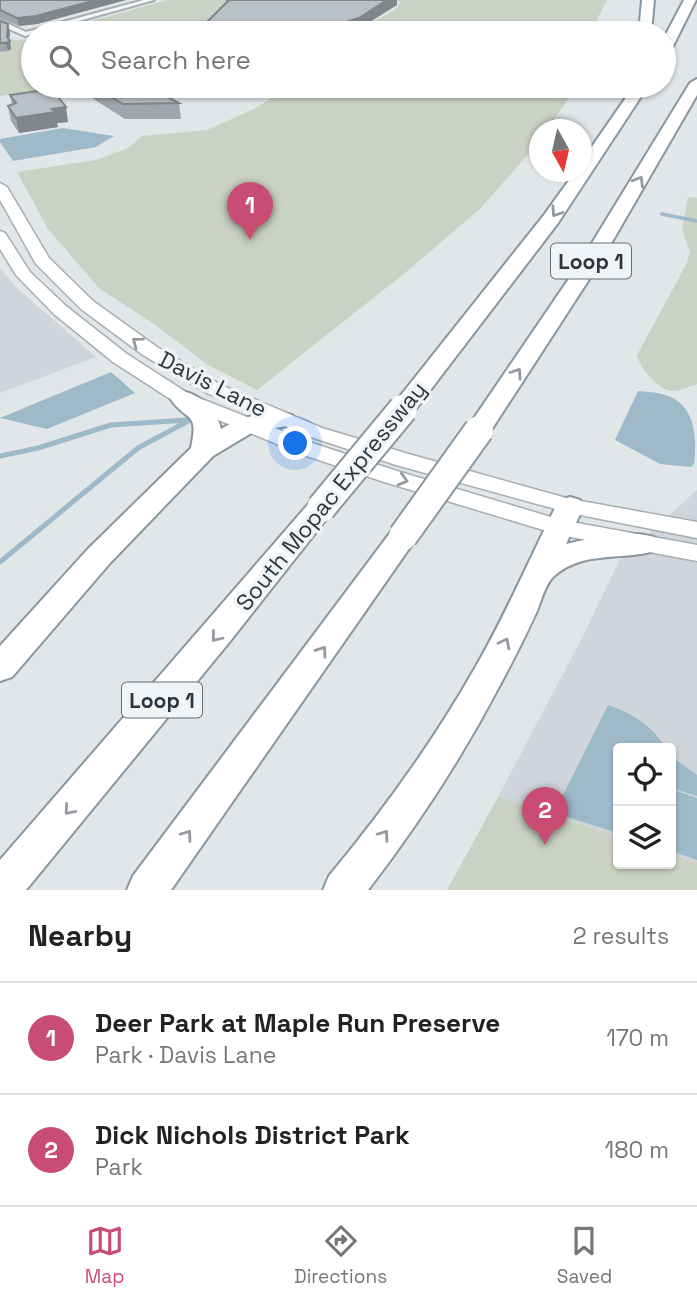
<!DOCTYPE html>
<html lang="en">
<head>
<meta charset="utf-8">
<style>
  body { margin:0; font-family:"Space Grotesk",sans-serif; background:#f2f2f2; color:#222 }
  .controls { position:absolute; right:21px; bottom:21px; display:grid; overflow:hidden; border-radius:7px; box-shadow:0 2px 5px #0004 }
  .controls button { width:63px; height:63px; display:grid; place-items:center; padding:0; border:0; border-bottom:2px solid #e0e0e0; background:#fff; color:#222; font:35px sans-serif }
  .compass { position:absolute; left:529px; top:119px; width:63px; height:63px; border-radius:50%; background:#fff; box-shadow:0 2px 5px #0004; rotate:172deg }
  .you { position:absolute; left:296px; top:444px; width:24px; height:24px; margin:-18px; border:5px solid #fff; border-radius:50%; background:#1a73e8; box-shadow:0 0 0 10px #1a73e833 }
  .badge { display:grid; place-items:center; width:46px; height:46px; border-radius:50%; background:#c94c74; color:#fff; font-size:23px; font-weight:700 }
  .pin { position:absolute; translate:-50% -58px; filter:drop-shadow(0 2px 4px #0008) }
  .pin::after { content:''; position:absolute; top:37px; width:24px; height:21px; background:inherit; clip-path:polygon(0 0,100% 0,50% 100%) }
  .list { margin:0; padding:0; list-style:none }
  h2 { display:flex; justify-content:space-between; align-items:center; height:91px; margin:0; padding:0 28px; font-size:30px }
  h2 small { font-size:23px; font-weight:400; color:#767676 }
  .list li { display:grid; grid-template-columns:46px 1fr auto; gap:21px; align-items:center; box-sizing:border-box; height:112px; padding:0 28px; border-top:2px solid #e0e0e0 }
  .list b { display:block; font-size:26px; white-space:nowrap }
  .list p { margin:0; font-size:23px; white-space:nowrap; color:#767676 }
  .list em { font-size:23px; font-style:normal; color:#767676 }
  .icon { flex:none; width:38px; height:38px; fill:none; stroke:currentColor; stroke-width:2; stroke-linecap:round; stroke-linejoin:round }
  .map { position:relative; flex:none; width:697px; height:890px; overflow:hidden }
  .search { position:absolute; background:#fff; box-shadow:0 2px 5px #0004; left:21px; right:21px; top:21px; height:77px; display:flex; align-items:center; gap:18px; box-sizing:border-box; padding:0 24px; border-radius:38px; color:#767676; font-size:26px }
  .sheet { height:315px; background:#fff }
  nav { display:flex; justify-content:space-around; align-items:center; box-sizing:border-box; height:98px; border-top:2px solid #e0e0e0; background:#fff; font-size:19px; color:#767676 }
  nav a { display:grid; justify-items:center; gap:4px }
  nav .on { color:#c94c74 }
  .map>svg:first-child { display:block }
</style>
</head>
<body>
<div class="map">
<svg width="697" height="890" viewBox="0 0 697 890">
  <rect width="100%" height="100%" fill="#e1e6e9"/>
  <path fill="#cfd5db" d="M0,268l17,20 79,69 -96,36z
    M697,490v373l-26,-9v-106h-53v89l-120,-40 85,-161 36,-75z"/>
  <path fill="#cad3c3" d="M167,0h66l-32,33h-153z
    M394,0h213l-17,33h-237l41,-23 7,-8z
    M0,36l14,4 19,-1v47h36l-69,10z
    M286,86h287l-3,11 -23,32 -7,1 -1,10 -5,8 -54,61 -75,64 -148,117 -49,-25 -54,-41 -55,-36 -51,-59 -31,-57 79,-12 32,-12 14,-12 65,-6 47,-21 24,-15z
    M688,197l9,1v186c-7,2 -16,7 -23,7 -14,1 -35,-23 -37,-36l50,-92 3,-12 -8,-21z
    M498,797l120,40v27h53v-10l26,9v27h-250z"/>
  <path fill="#9eb9c8" d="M63,128l51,8 -18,11 -83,14 -13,-19v-3z
    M111,372l24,21 -88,36 -47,-11z
    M638,391c9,1 19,1 27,4 31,9 32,43 29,69l-3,3 -31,-3 -45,-24z
    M608,705c26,9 43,20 58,43h-48v85l-64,-20z
    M671,756l26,19v21l-26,-8z
    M671,789l26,9v62l-26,-9z"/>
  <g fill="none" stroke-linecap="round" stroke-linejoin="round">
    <path stroke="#9eb9c8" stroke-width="3.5" d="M662,214l35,7"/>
    <path stroke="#9eb9c8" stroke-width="5" d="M0,456l38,-8 73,-23 76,-5
      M0,562l138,-114 52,-28"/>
    <defs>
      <path id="minor" d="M144,0h10l-129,36 -25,-11v-5l26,12z"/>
      <path id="secondary" d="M0,183l7,4 42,71 44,43 64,46 64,38 101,43 90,27 158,44 127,23v16l-127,-25 -174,-48 -88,-29 -101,-43 -64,-38 -62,-46 -45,-45 -36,-64z
        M0,231l5,2 25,39 36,34 61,48 62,40 126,50 82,27 164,49 136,25v16l-137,-26 -179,-54 -80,-27 -126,-52 -62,-40 -59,-48 -38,-39 -16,-26z"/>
      <path id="motorway" d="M642,0h12l-3,33h-12z
        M684,0h12l-25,50 -7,4v-16z
        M697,79v16l-96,166 -113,174 -9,3 -9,-3 -4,-5 115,-169 109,-178z
        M634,86h14l-90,137 -146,191 -9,3 -9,-3 -4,-5 4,-5 150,-189 31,-43h7v-11z
        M182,391c19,4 35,19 39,38 20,-12 48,-20 71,-14l4,5 -4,5 -39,7 -40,24 -103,107 -98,114 -12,4v-35l88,-97 103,-101c8,-39 -4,-24 -21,-50l3,-5z
        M570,497l10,3 4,6 -18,38c28,-7 60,-15 88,-7l5,7 -5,7c-34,10 -72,-1 -101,26 -8,8 -12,24 -16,34 -11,24 -23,48 -36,72 -38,73 -83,142 -133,207h-45l6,-14c54,-65 104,-134 146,-208 30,-52 54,-108 81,-162l4,-6z
        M321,499l10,2 4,7 -104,132 -205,250h-26v-30l311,-359z
        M403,526l10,3 5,7 -5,7 -242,347h-44l6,-14 260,-347z"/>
    </defs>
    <use href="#minor" stroke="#a6aeb3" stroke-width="4"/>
    <use href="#secondary" stroke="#a6aeb3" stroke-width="3"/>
    <use href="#motorway" stroke="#89969f" stroke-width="4"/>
    <use href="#minor" fill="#f4f6f8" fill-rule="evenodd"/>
    <use href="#secondary" fill="#fff" fill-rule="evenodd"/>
    <use href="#motorway" fill="#fff" fill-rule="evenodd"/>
    <defs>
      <path id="motorway-bridge" d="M321,508l82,-99
        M403,536l76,-106"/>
    </defs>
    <use href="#motorway-bridge" stroke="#89969f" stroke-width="32" stroke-linecap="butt"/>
    <use href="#motorway-bridge" stroke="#fff" stroke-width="28"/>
  </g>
  <path fill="#9fa5aa" d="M1,0h125l-89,24 -18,2 -19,-8v-17z
    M0,21l10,11 -1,8 2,9 -3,2 -8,1z
    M73,86h74l32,17 2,16h-56z
    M188,86h41l-16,6z
    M10,95l58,27 -11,1 1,4 -39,6 -8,-12 -3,-15 4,-1z"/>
  <path fill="#82868b" d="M96,0h30l-89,24 -18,2 -2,-8z
    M387,0h10v5l-38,24 -12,4h-24v-4z
    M8,24l2,8 -1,10 1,-1 1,8 -3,2 -2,-8z
    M213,86h16l-16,6z
    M66,107l2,15 -11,1 1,4 -39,6 -3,-15 36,-9z"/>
  <path fill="#b9c0c6" stroke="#82868b" stroke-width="2" d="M1,0h95l-60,16 -19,2 -17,-8v-9z
    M226,0h161l-28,18 -36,11v4h-127l32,-32z
    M0,21l8,3 -1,13 3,4 -4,2h-6z
    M93,86h54l32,17 -56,1z
    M52,89l14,18 -14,2 3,3 -39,6 -8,-12 8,-3 -6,-8z"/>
  <defs><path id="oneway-chevron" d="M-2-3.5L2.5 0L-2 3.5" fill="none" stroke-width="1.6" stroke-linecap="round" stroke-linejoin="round" transform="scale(1.75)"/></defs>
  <g stroke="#949aa0">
    <use href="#oneway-chevron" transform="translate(639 181) rotate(-59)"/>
    <use href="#oneway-chevron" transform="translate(556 212) rotate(124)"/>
    <use href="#oneway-chevron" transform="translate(137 342) rotate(-143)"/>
    <use href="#oneway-chevron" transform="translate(517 373) rotate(-56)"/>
    <use href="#oneway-chevron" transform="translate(403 480) rotate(16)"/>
    <use href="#oneway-chevron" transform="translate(216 637) rotate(130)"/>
    <use href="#oneway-chevron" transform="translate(505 643) rotate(-63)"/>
    <use href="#oneway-chevron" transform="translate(322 651) rotate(-55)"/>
    <use href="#oneway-chevron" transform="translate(69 810) rotate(131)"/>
    <use href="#oneway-chevron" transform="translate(187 835) rotate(-54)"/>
    <use href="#oneway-chevron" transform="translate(384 835) rotate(-54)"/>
  </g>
  <g text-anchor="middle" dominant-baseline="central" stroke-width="7" stroke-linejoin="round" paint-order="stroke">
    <g fill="#f1f4f7" stroke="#666f77" stroke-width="2">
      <rect x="551" y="243.5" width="80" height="35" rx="5"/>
      <rect x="122" y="682.5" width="80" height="35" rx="5"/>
    </g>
    <g font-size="21" font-weight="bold" fill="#2a3640">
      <text x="591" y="261">Loop 1</text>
      <text x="162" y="700">Loop 1</text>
    </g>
    <g font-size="23" fill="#2a3640" stroke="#f1f4f7">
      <text transform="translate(213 384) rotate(27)">Davis Lane</text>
      <text transform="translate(331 496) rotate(-51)">South Mopac Expressway</text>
    </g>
  </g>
</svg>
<div class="controls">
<button><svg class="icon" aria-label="locate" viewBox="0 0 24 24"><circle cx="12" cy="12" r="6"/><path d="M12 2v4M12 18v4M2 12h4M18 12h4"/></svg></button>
<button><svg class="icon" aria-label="layers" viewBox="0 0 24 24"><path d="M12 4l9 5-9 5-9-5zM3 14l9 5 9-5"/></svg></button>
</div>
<svg class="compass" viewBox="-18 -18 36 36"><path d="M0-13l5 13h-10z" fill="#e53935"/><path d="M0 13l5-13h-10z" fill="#767676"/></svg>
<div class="you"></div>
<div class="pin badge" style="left:250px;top:240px">1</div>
<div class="pin badge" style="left:545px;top:845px">2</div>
<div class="search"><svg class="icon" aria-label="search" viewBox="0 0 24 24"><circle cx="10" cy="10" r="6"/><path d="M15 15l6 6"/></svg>Search here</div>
</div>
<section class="sheet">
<h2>Nearby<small>2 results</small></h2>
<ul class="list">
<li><span class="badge">1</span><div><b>Deer Park at Maple Run Preserve</b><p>Park · Davis Lane</p></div><em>170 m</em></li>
<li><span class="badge">2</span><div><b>Dick Nichols District Park</b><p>Park</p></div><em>180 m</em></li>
</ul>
</section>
<nav>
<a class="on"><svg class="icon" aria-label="map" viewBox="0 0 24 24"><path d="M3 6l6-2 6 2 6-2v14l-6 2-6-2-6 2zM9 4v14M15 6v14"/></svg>Map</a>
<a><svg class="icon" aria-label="directions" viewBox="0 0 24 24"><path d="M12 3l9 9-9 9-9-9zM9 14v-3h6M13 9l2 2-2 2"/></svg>Directions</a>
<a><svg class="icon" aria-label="saved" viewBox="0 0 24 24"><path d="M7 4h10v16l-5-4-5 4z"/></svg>Saved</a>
</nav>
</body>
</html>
